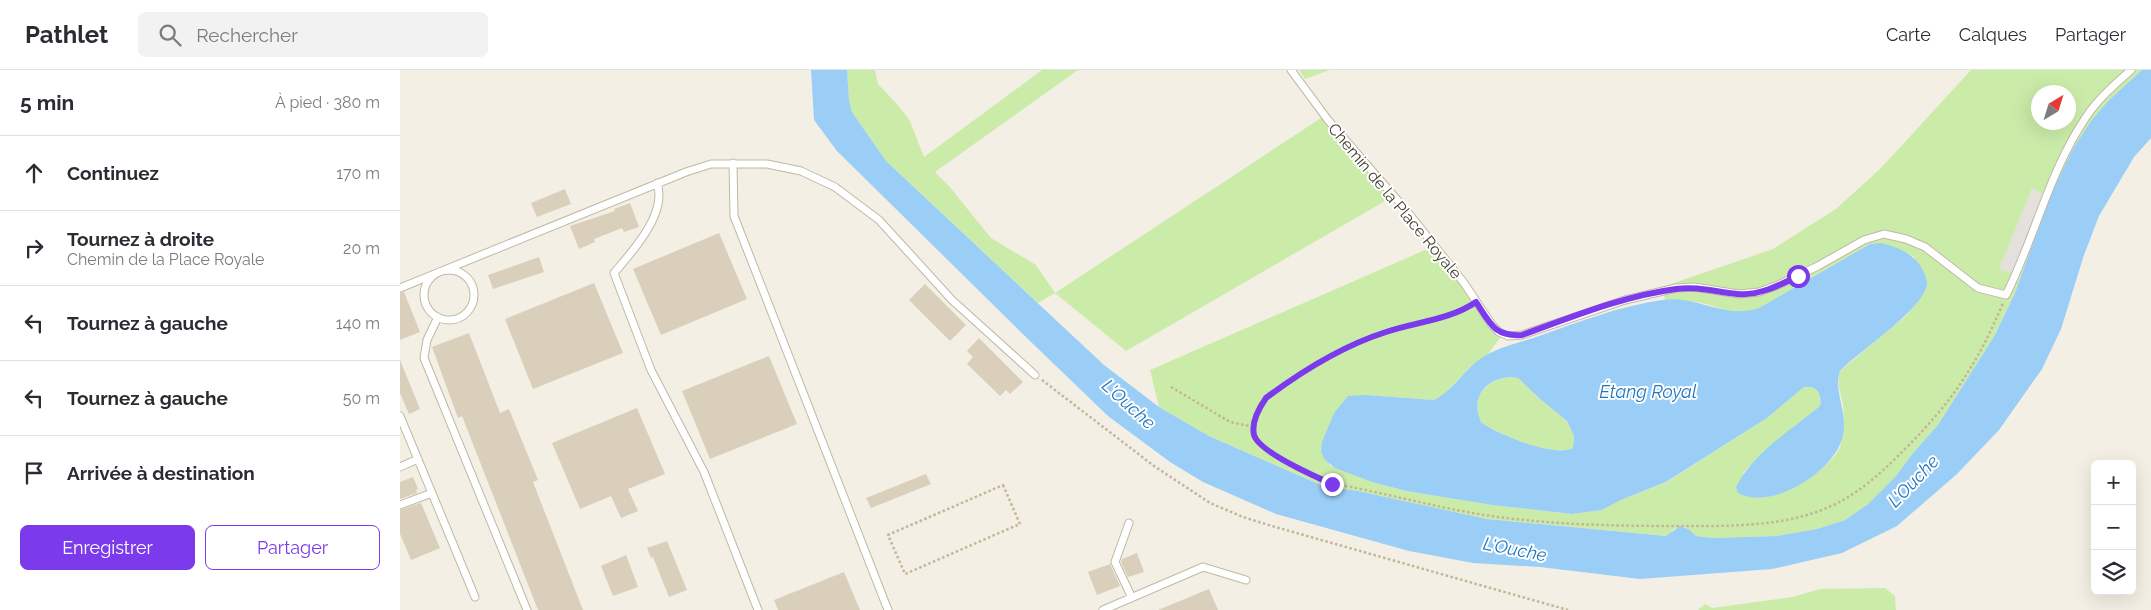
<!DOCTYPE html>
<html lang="fr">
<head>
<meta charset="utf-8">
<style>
  body { margin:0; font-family:Raleway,sans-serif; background:#f2f2f3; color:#2b2b33 }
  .controls { position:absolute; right:15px; bottom:15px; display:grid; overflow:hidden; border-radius:8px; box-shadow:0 5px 20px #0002 }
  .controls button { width:45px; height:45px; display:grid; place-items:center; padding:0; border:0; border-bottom:1px solid #e1e1e2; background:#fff; color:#2b2b33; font:25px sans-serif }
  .compass { position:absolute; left:1631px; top:15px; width:45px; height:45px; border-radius:50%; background:#fff; box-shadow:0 5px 20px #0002; rotate:38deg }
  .stop { position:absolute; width:15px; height:15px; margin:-11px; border:4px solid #7c3aed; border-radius:50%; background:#fff }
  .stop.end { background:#7c3aed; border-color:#fff; box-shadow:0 1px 5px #0008 }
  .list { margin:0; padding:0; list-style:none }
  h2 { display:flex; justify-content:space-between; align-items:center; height:65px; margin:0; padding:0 20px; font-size:21px }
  h2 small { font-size:16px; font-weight:400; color:#7c7c81 }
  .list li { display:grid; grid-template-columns:32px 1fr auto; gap:15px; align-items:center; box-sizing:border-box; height:75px; padding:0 20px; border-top:1px solid #e1e1e2 }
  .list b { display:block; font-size:19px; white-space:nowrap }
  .list p { margin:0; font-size:16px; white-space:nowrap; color:#7c7c81 }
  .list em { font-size:16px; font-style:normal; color:#7c7c81 }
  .actions { display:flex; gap:10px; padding:15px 20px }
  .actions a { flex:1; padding:11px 0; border:1px solid #7c3aed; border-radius:8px; text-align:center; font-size:18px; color:#7c3aed }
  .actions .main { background:#7c3aed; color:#fff }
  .icon { flex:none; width:28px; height:28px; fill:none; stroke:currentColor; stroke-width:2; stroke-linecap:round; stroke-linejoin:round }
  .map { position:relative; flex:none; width:1751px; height:540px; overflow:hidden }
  header { display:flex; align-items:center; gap:30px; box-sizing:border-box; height:70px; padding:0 25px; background:#fff; border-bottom:1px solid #e1e1e2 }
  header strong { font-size:24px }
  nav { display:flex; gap:28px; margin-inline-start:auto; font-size:18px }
  .search { width:350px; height:45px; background:#f2f2f3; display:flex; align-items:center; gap:12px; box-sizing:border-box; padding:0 18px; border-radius:8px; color:#7c7c81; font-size:19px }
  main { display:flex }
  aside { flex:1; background:#fff }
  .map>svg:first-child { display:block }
</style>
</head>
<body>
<header>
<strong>Pathlet</strong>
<div class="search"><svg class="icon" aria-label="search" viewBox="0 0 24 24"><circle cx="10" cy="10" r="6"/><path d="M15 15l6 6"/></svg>Rechercher</div>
<nav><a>Carte</a><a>Calques</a><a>Partager</a></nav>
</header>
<main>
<aside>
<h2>5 min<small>À pied · 380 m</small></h2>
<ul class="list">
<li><svg class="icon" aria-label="ahead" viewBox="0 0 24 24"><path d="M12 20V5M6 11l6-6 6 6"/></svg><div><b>Continuez</b></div><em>170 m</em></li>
<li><svg class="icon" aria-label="right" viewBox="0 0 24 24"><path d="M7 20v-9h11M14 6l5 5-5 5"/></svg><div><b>Tournez à droite</b><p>Chemin de la Place Royale</p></div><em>20 m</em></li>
<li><svg class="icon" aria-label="left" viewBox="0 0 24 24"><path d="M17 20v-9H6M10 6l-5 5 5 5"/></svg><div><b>Tournez à gauche</b></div><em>140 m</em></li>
<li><svg class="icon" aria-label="left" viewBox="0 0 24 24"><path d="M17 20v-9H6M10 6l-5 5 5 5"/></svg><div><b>Tournez à gauche</b></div><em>50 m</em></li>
<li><svg class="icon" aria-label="arrive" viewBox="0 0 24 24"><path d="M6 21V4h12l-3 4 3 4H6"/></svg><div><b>Arrivée à destination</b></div></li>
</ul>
<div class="actions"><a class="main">Enregistrer</a><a>Partager</a></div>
</aside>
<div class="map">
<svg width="1751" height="540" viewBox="0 0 1751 540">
  <rect width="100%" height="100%" fill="#f4efe4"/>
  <path fill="#cbeca9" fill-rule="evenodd" d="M447,0h28l3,14 18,19 14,18 14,36 118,-87h36l-143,102 14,14 42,52 45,27 19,28 269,-177 68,81 -266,154 -71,-58 -17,10 -152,-142 -34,-49 -3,-12z
    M899,0h31l-25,9z
    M1571,0h171l-33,30 -60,98 -34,95 -20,42 -57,90 -25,28 -17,23 -28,28 -23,16 -28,9 -41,7 -63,2 -17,-2 -13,-10 -9,3 -7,7 -180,-17 -129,-28 -35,-5 -114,-50 -50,-29 -9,-37 282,-123 68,91 -12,16 -18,13 -27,29 -9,4 -68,-5 -37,70 43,17 34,9 86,14 80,9 30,-4 19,-10 46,-18 100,-64 37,-31c13,-2 18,7 16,19l-52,42 -25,25 22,25c22,-7 65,-28 75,-51 3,-7 4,-35 3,-42 -2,-13 -7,-21 -3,-34l67,-56 12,-16 -5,-42c-14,-8 -27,-14 -44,-13l-111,64c-28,10 -33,0 -58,-5 -12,-3 -25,-2 -36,-3l-3,-13 111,-38 63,-40 45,-41zM1638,22h30v30h-30z
    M1110,307l8,1 21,20 28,23 7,15 -1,12c-17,10 -77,-14 -92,-26 -11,-24 4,-42 29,-45z
    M1485,518l10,8 1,14h-198l7,-6 7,4 80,-11 28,-8z"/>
  <path fill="#e4e1dd" d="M1632,118l11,6 -30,79 -14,-4z"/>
  <path fill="#9acef7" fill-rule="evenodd" d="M411,0h36l2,30 3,12 34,49 218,204 55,42 50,29 114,50 35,5 129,28 179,17 14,-10 8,3 8,7 17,2 63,-2 41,-7 28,-9 23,-16 28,-28 17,-23 25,-28 57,-90 20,-42 34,-95 24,-49 18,-28 18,-21 33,-30h9v68l-17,19 -35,59 -15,39 -23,74 -19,40 -43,61 -42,44 -60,52 -55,27 -70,16 -132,10 -100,-12 -67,-4 -64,-12 -133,-37 -73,-32 -33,-20 -62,-46 -78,-75 -193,-190 -23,-31z
    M1481,173c16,4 29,9 39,22 3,5 7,13 7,18 -1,25 -69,69 -87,88 -7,19 8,42 3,64 -6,35 -72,77 -105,58l-2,-6c18,-35 54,-56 84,-81 2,-12 -3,-21 -16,-19l-37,31 -101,64 -45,18 -19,10 -30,4 -80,-9 -86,-14 -34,-9 -37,-14 -11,-9 -3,-8 1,-9 12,-29 14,-17 18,-1 68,5c21,-10 32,-35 54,-46 15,-8 34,-12 51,-18 40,-14 81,-30 123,-36 36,-5 62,20 97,8l111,-64zM1110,307l8,1 21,20 28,23 7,15 -1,12c-17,10 -77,-14 -92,-26 -11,-24 4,-43 29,-45z"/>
  <path fill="#d9cfbb" d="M165,119l6,15 -34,13 -6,-14z
    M230,133l9,24 -15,5 -2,-4 -28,11 1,3 -16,7 -9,-23 45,-15 -1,-2z
    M319,163l28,66 -86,36 -28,-66z
    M139,187l5,15 -51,17 -5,-14z
    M194,213l29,70 -90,36 -28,-70z
    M525,214l41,41 -16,16 -41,-41z
    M4,222l16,40 -20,8v-47z
    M69,263l31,80 9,-4 29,71 -5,2 50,128h-45l-76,-194 -4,2 -26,-71z
    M579,268l44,44 -13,12 -4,-4 -6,6 -33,-32 6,-7 -6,-6z
    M369,286l28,68 -87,35 -28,-68z
    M0,290l20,49 -11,5 -9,-21z
    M237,338l28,66 -37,15 10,22 -17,7 -10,-22 -31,13 -28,-66z
    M526,404l5,10 -60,24 -5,-10z
    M13,407l5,12 -2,1 1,3 -17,6v-17z
    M21,433l19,45 -29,12 -11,-26v-24z
    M267,471l20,49 -18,7 -16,-40 -2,1 -4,-10z
    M737,483l7,19 -16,5 -7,-15 1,-3z
    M226,485l12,32 -25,9 -12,-30z
    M710,494l10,22 -23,9 -9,-23z
    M444,502l16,38h-82l-4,-10z
    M809,519l9,21h-60z"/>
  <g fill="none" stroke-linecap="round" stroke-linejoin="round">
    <defs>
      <path id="service" d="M891,0l37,50 78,90 58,73 28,42 7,7 9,4 14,-1 103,-35 51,-12 18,-1 45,7 20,-2 19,-7 40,-19 46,-26 20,-6 22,5 19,8 53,41 28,7c29,-58 43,-123 80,-178 12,-18 29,-33 45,-47
        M333,93l1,53 154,394
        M257,113c11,30 -25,69 -43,90l37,97 53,102 54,138
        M24 225a25 25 0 1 1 50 0a25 25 0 1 1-50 0Z
        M0,218l286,-116 25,-8h56l34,7 34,16 44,33 73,80 83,75
        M38,247l-11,23 -3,18 103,252
        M0,346l75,181
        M0,397l18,-8
        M0,435l32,-12
        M729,453l-14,39 17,36
        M703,540l100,-43 43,13"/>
    </defs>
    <use href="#service" stroke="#c0b8a6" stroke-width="9"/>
    <path stroke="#c3b596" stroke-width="2.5" stroke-dasharray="2.5 2.5" stroke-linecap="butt" d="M1069,237c-26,12 -55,16 -82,25 -32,9 -58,25 -86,43 -22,13 -44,24 -47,52 -2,17 16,25 28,32 15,10 34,21 51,25 8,2 16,2 23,4 43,9 85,20 128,27 66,10 133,11 199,11 48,0 101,1 146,-19 30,-13 53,-35 76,-58 47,-47 72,-84 98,-146
      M642,310l112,86 56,37 33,14 29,9 296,84
      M771,317l59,35 24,5
      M603,415l17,39 -115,50 -17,-39z"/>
    <use href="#service" stroke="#fff" stroke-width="7"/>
  </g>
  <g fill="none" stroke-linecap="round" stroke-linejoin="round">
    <path stroke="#7c3aed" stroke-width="6" d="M932,414c-16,-7 -73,-32 -78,-49 -3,-13 5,-27 12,-37 36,-27 76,-52 120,-66 29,-10 64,-12 90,-30 14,21 18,35 46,33 50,-18 101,-39 154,-46 21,-3 40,3 61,5 22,2 43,-9 61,-18"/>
  </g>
  <g text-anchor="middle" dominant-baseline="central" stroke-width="4" stroke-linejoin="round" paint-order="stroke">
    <g font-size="16" fill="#464033" stroke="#fff">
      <text transform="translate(995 131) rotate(50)">Chemin de la Place Royale</text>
    </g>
    <g font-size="18" font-style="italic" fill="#2376bc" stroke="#fff">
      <text x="1248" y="321">Étang Royal</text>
      <text transform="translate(729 334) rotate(42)">L'Ouche</text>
      <text transform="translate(1513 411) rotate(-46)">L'Ouche</text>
      <text transform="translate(1115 479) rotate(11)">L'Ouche</text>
    </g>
  </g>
</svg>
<div class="controls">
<button>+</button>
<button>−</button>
<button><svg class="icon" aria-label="layers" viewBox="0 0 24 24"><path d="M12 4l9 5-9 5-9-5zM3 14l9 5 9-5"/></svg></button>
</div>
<svg class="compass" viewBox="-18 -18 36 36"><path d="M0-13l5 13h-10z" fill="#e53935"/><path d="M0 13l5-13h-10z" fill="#7c7c81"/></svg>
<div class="stop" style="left:1398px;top:206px"></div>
<div class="stop end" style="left:932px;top:414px"></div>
</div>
</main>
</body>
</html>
